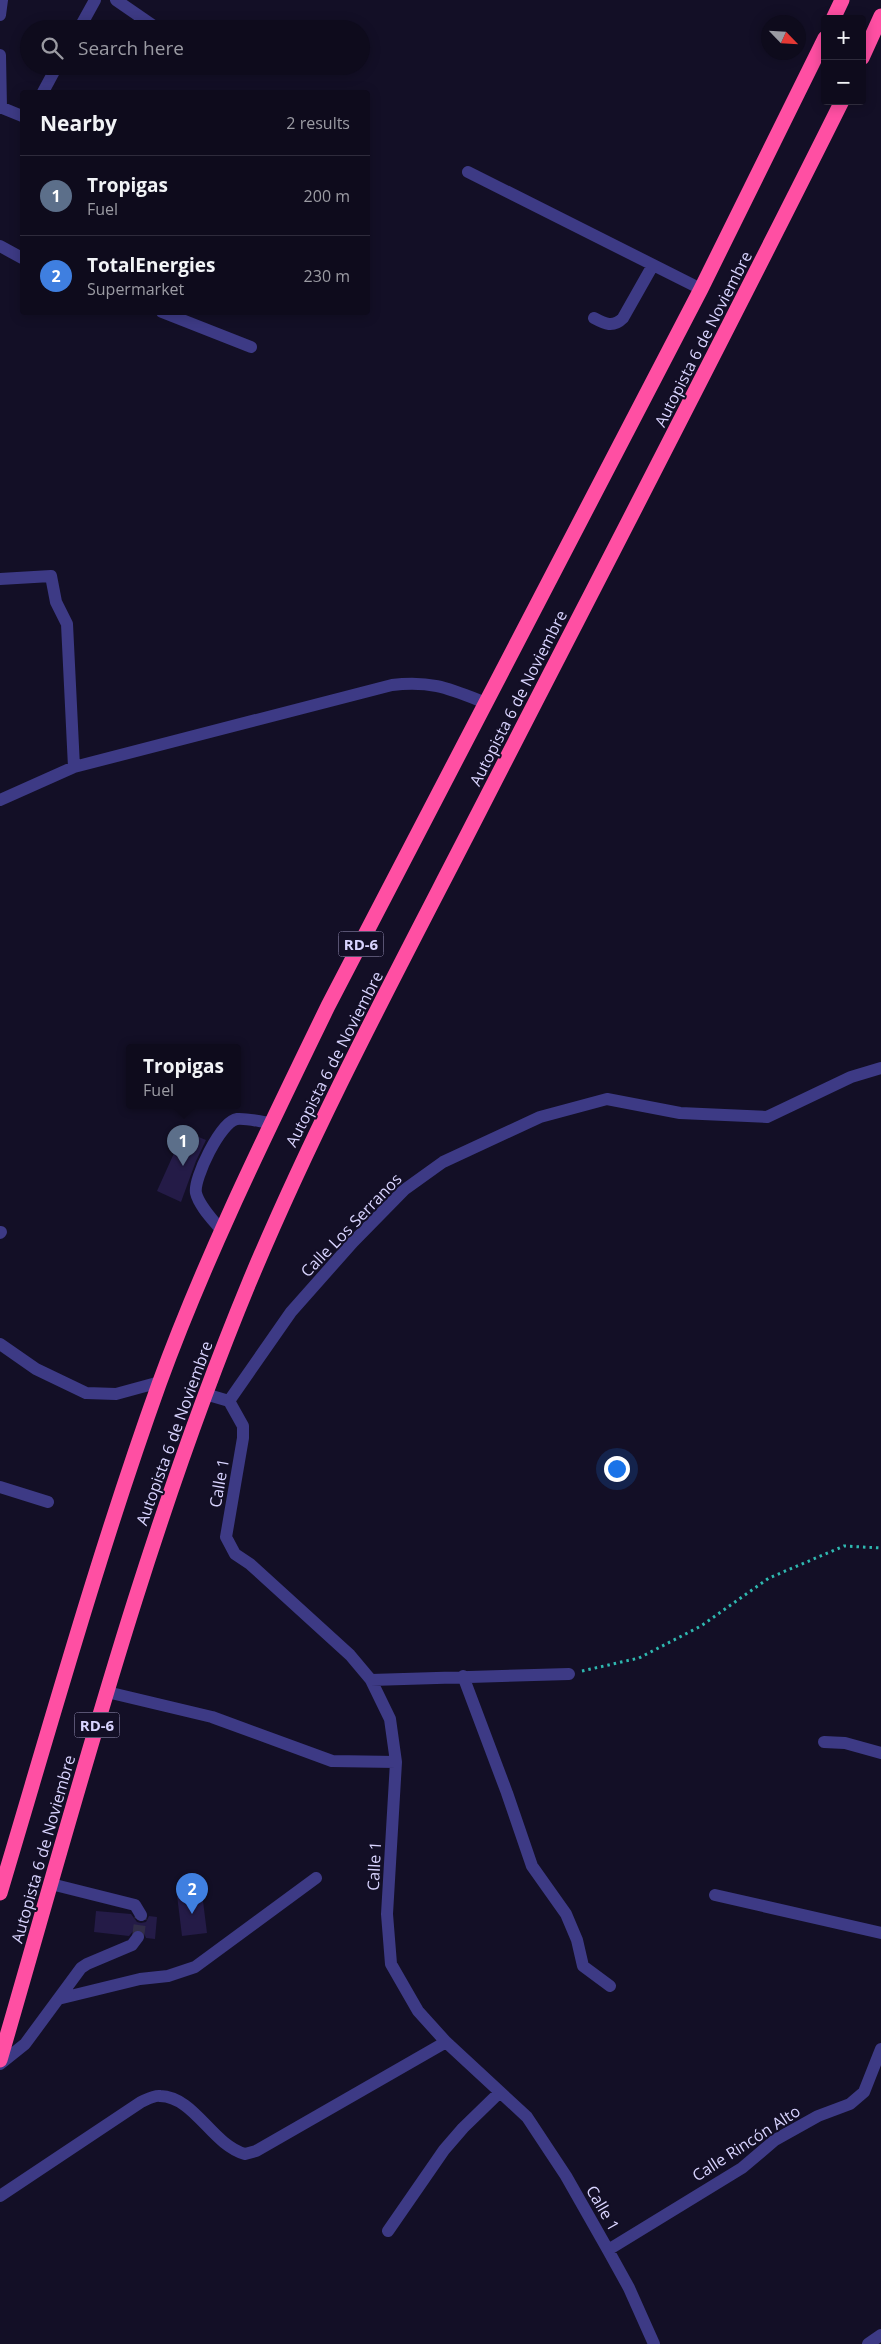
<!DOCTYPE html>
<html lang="en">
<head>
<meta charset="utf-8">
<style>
  body { margin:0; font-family:"Open Sans",sans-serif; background:#1c1929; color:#f1f3f6 }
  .controls { position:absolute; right:15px; top:15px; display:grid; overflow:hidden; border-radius:5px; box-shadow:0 2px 12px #0003 }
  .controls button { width:45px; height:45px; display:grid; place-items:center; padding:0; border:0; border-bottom:1px solid #2e2b3b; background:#0e0b1c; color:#f1f3f6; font:25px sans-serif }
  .compass { position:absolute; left:761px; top:15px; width:45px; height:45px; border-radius:50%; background:#0e0b1c; box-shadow:0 2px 12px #0003; rotate:115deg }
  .you { position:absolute; left:616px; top:1468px; width:18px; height:18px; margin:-12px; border:4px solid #fff; border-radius:50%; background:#1a73e8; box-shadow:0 0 0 8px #1a73e833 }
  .badge { display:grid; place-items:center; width:32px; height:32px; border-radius:50%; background:#00e5ff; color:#fff; font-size:16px; font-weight:700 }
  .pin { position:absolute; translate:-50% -41px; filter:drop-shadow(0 1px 2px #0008) }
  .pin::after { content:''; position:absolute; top:26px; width:18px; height:15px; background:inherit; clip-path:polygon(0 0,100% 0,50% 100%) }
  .popup { position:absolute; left:126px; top:1044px; width:115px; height:65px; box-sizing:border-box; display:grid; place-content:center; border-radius:5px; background:#0e0b1c; filter:drop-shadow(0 1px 4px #0005); font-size:16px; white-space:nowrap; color:#9b9ba3 }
  .popup b { font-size:19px; color:#f1f3f6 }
  .popup::after { content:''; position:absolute; left:50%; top:100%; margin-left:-10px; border:10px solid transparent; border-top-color:#0e0b1c }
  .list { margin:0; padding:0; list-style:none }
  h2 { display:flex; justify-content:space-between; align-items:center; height:65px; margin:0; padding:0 20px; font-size:21px }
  h2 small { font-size:16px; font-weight:400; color:#9b9ba3 }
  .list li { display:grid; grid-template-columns:32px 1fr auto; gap:15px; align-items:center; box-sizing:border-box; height:80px; padding:0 20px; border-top:1px solid #2e2b3b }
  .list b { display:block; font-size:19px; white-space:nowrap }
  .list p { margin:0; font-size:16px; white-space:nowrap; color:#9b9ba3 }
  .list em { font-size:16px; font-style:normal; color:#9b9ba3 }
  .icon { flex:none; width:28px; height:28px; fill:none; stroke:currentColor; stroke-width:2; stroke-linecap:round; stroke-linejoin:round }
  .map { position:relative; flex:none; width:881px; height:2344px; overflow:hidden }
  .search { position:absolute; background:#0e0b1c; box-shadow:0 2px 12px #0003; left:20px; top:20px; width:350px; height:55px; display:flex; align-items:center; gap:12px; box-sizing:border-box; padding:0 18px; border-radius:28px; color:#9b9ba3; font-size:19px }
  .panel { position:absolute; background:#0e0b1c; box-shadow:0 2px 12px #0003; left:20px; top:90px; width:350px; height:225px; border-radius:5px }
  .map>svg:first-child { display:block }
</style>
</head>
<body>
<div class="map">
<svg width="881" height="2344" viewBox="0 0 881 2344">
  <rect width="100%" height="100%" fill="#130f26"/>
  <path fill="#241b47" d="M184,1131l22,9 -10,21 -15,41 -24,-11z
    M202,1893l5,40 -25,3 -5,-41z
    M96,1911l35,3 6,8 4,1 5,-1 3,-6 8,1 -2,22 -9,-1 -3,-7 -5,-2 -4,1 -5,6 -35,-4z"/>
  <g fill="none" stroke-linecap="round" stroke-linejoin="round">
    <path stroke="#312d47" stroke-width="12" stroke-dasharray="12 6" stroke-linecap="butt" d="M138,1937l3,-22"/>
    <path stroke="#2fb8b0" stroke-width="3" stroke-dasharray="2.5 4" stroke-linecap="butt" d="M582,1671l57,-13 62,-32 68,-48 75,-32 37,2"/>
    <path stroke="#3d3a85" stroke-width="12" d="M116,0l42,29
      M0,15l2,-15
      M79,29l16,-29
      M0,55l1,53
      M43,92l14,-26
      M0,107l22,9
      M468,172l233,117
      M0,246l22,12
      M162,312l89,35
      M594,318c11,6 19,10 29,0l30,-53
      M0,579l51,-3 5,26 11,22 7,143
      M0,800l74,-33 318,-82c39,-5 58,4 94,18
      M222,1231c-8,-10 -23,-25 -26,-38 -3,-14 25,-72 41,-74 10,-1 24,3 34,4
      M0,1233l1,-1
      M0,1344l36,25 50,24 30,1 44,-12
      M205,1394l24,7 14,25v12l-17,99 9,17 15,10 100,91 21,25 19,39 6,43 -9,152 4,50 27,47 28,31 81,75 39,59 42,74 21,38 25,56
      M229,1401l62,-89 62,-70 51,-52 39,-28 97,-45 67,-18 73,14 87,4 84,-40 30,-9
      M0,1487l48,15
      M463,1676l44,117 25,73 34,48 11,26 6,26 27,20
      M371,1680l198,-6
      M107,1692l105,25 120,44 64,1
      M824,1742l21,1 36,10
      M51,1884l84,21 6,10
      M715,1895l166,38
      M58,1999l82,-20 28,-3 27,-9 121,-89
      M0,2064l25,-20 56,-76 6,-4 45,-19 6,-8
      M0,2196l141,-94c5,-2 13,-7 19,-6 35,1 51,48 85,58l11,-3 190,-109
      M388,2231l56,-81 19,-22 37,-36
      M608,2250l134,-82 33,-28 43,-24 32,-12 14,-12 17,-43
      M868,2344l13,-9"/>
    <path stroke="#ff4fa3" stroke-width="15" d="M833,19l9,-19
      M862,58l19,-42
      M0,1893c51,-170 99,-342 159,-509 47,-129 109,-254 169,-378l373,-717 124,-251
      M0,2060c76,-261 145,-526 249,-777 68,-163 151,-317 231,-473 121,-236 244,-472 362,-709"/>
  </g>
  <g text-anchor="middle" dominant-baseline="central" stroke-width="4" stroke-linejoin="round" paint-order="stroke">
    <g fill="#130f26" stroke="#9e99be" stroke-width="1">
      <rect x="338.5" y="931.5" width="45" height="25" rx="4"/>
      <rect x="74.5" y="1712.5" width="45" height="25" rx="4"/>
    </g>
    <g font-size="15" font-weight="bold" fill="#d9d4ff">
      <text x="361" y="944">RD-6</text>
      <text x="97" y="1725">RD-6</text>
    </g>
    <g font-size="16" fill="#d9d4ff" stroke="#130f26">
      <text transform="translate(703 339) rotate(-63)">Autopista 6 de Noviembre</text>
      <text transform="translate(518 698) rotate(-63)">Autopista 6 de Noviembre</text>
      <text transform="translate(334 1059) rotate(-63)">Autopista 6 de Noviembre</text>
      <text transform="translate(351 1225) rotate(-46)">Calle Los Serranos</text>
      <text transform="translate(174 1433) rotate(-70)">Autopista 6 de Noviembre</text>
      <text transform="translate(219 1483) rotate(-80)">Calle 1</text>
      <text transform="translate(43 1849) rotate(-74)">Autopista 6 de Noviembre</text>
      <text transform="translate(374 1866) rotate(-87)">Calle 1</text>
      <text transform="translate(746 2143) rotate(-33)">Calle Rincón Alto</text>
      <text transform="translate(603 2208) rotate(60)">Calle 1</text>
    </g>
  </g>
</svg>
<div class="controls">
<button>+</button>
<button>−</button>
</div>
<svg class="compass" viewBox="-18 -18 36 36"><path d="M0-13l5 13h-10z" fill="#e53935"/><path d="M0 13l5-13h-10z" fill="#9b9ba3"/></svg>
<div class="you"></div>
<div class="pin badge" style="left:183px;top:1166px;background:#5c6f8a">1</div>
<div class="popup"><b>Tropigas</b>Fuel</div>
<div class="pin badge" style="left:192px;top:1914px;background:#3f7fe0">2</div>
<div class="search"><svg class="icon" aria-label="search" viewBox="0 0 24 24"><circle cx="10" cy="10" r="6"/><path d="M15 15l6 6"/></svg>Search here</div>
<section class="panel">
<h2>Nearby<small>2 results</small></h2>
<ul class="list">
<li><span class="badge" style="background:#5c6f8a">1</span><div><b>Tropigas</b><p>Fuel</p></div><em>200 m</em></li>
<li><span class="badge" style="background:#3f7fe0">2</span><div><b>TotalEnergies</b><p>Supermarket</p></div><em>230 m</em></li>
</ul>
</section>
</div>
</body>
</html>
